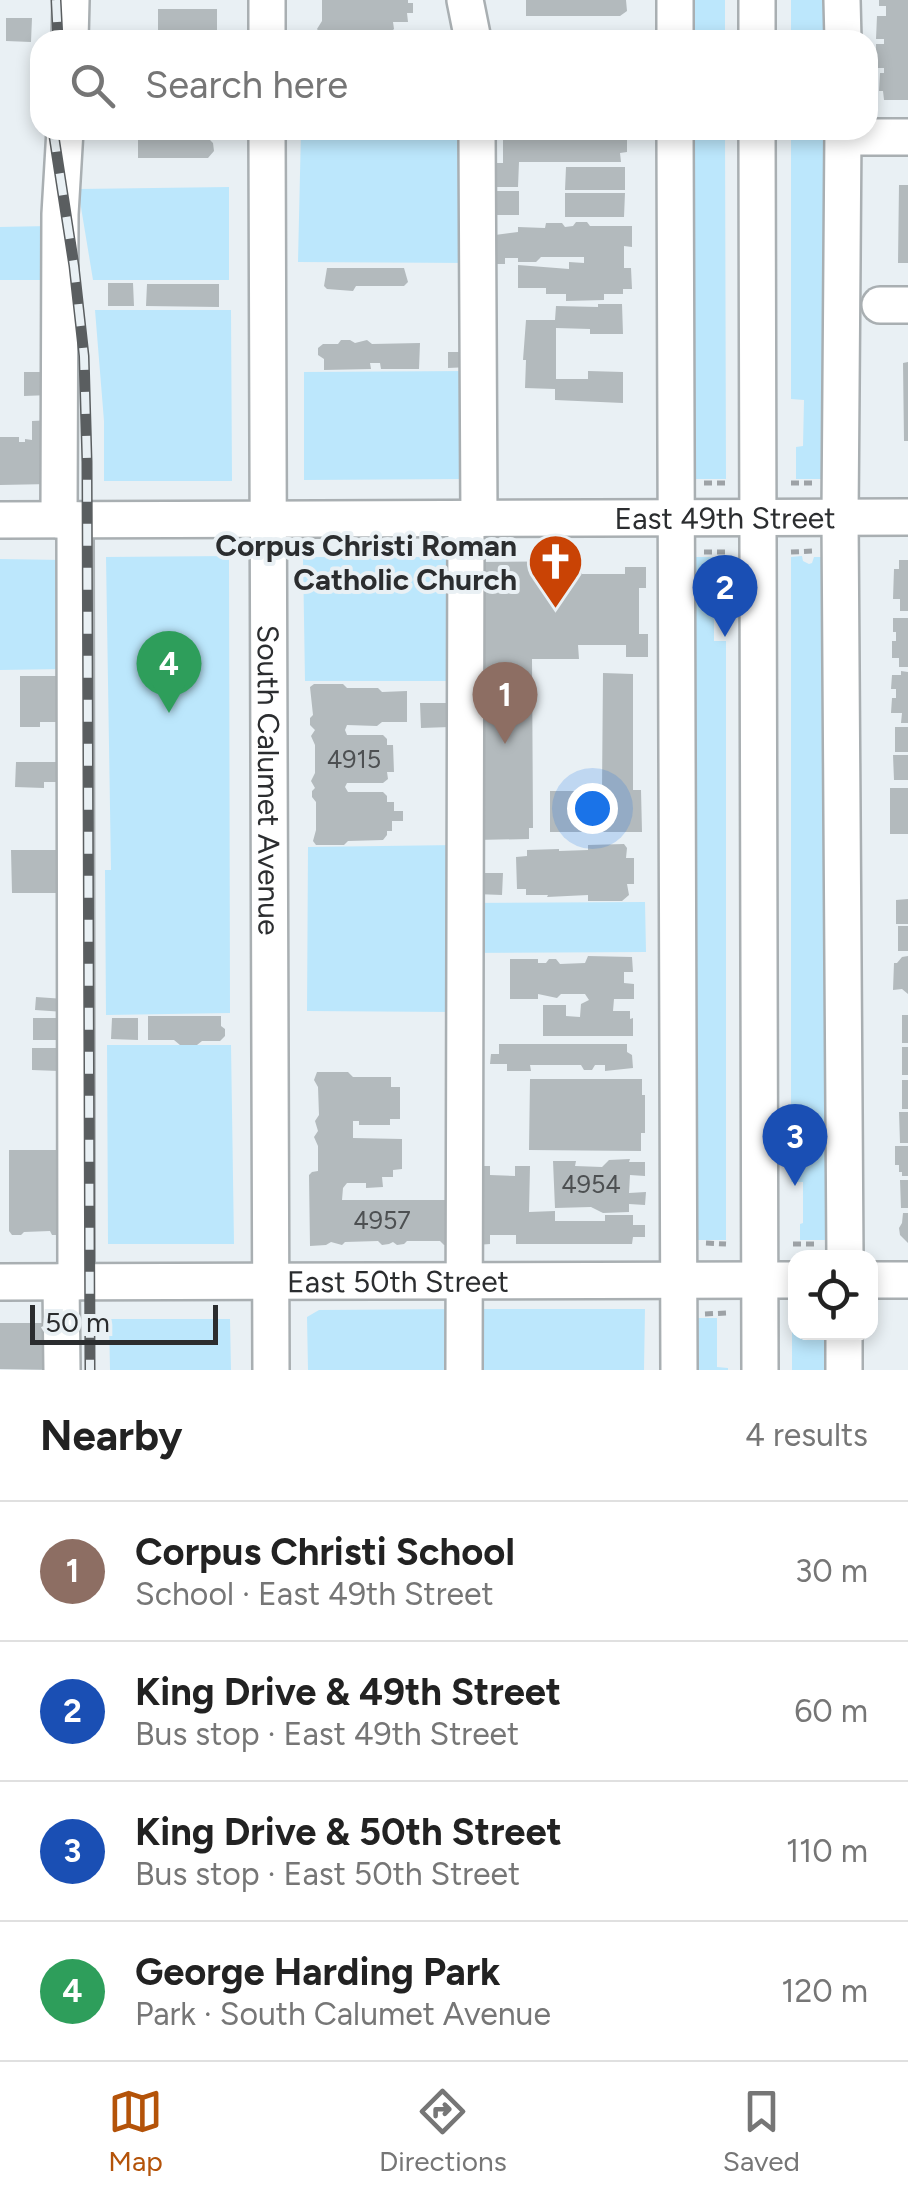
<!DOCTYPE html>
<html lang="en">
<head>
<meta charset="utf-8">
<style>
  body { margin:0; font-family:Figtree,sans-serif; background:#f6f6f6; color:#222 }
  .controls { position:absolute; right:30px; bottom:30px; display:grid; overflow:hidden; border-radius:20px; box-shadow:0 5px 15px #0003 }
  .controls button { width:90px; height:90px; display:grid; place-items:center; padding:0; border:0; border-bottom:2px solid #e0e0e0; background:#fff; color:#222; font:50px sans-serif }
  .scale { position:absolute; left:30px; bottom:25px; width:188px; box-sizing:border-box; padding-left:10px; border:5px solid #2b2d2f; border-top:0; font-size:28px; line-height:35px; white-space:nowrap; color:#2b2d2f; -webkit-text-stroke:8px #e9f0f4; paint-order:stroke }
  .you { position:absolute; left:592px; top:808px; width:35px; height:35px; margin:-25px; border:8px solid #fff; border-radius:50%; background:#1a73e8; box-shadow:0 0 0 15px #1a73e833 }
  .badge { display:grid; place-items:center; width:65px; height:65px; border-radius:50%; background:#b45309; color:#fff; font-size:32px; font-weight:700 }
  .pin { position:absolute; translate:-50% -82px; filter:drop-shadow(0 2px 5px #0008) }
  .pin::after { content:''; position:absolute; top:52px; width:35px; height:30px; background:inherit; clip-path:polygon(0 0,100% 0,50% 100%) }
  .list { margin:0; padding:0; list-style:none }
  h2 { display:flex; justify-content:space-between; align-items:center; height:130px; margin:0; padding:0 40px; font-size:42px }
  h2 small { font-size:32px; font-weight:400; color:#767676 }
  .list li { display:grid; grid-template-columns:65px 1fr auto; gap:30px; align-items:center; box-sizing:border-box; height:140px; padding:0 40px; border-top:2px solid #e0e0e0 }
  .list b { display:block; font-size:38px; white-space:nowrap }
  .list p { margin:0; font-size:32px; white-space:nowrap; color:#767676 }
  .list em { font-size:32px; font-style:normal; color:#767676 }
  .icon { flex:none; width:55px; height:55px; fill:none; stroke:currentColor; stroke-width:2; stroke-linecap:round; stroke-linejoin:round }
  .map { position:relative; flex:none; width:908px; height:1370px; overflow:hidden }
  .search { position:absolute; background:#fff; box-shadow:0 5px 15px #0003; left:30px; right:30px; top:30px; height:110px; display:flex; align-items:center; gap:25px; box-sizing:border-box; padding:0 35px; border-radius:30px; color:#767676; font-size:38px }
  .sheet { height:690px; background:#fff }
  nav { display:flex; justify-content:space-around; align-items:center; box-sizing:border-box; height:140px; border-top:2px solid #e0e0e0; background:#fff; font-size:28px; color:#767676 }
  nav a { display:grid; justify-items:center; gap:5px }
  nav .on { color:#b45309 }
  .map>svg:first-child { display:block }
</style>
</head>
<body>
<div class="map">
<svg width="908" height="1370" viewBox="0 0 908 1370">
  <rect width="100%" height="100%" fill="#e9f0f4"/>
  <path fill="#bce7fc" d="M691,0h34v40h-34z
    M791,0h34v40h-34z
    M301,130h166l3,133 -172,-1z
    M692,130h33l1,349h-34z
    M791,130h34v349h-29v-32l7,-1 1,-46 -13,-1z
    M229,187v93h-136l-15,-91z
    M49,226l1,54h-50v-53z
    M95,310h136l1,171h-128v-60z
    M468,371l-1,108 -163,1v-108z
    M229,556l1,457 -124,2 -1,-145h6l-5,-313z
    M802,556l1,5 6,3 3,-1 2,-6h12v683h-26v-16l3,-1v-41h-12v-625z
    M303,557h151l4,124h-153z
    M692,557h29v45l-7,1v38h12v599h-34z
    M0,559l64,1v109l-64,1z
    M457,845v58l188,-1 1,50 -195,1v59l-144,-1 1,-164z
    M107,1045h124l3,199h-126z
    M457,1309v61h-149l-1,-53 12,-7z
    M474,1309h171l-1,61h-171z
    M692,1318h25v49l11,1v2h-36z
    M792,1318h3l1,14 31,1v37h-35z
    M109,1319h121l1,51h-121z"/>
  <path fill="#b3babd" d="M322,0h86v3h5v10h-6l1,9h-15l1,7 -4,4h-33l-5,3h-30l-5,-7 5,-8z
    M526,0h100l1,11 -7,5h-94z
    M879,0h29v100h-24l-1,-9h-4l1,-18h4v-5h-8v-24h8v-5h-8l1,-23h9v-10h-7z
    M158,9h59v23h-59z
    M6,18h26l-1,24 -25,-1z
    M138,130h72v10l3,3 1,8 -6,7h-70z
    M503,130h124v22l-7,1 1,9h-102l-1,25h-26v-24h11z
    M566,167h59v23h-60z
    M899,185h9v78h-10z
    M493,191h26v24h-27z
    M565,193h60l-1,24h-59z
    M576,222h11l3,4h42v21l-8,-1v22h7l1,21h-9v5h-19v6l-38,1v-7h-20v-6h-28v-23l51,4v-7l15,1v-6h-43l-5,5h-18v-4h-13v6h-9l-1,-29 23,-3v-5l27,1 1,-5h16l3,4 8,-1z
    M327,268h77l4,14 -4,4h-48l-3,5 -26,-2 -3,-3z
    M108,283h25l1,23h-26z
    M147,284h72v23l-73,-1z
    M598,304h24l1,30h-33v-5l-34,-1v51h32v-8l35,1v31l-68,-3v-11l-30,-1 1,-28h-3l3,-40h29l1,-14 42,1z
    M341,340h9l5,3 12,-3 5,4 48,-1 -1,26h-38l-1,-6h-10l1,6 -47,1v-11l-6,-4v-7l5,-4h15z
    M448,352h22v15l-22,1z
    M908,362v79h-4l-1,-78z
    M24,372h26v23l-26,1z
    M53,420l-3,64 -50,1v-48h19v5h6v-3l7,1v-19z
    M899,560h9v51h-8v-12h-7l1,-30h5z
    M581,561l1,13h43v-7h21v21h-7v46h9v23h-22v-12h-48l1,14h-47l1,169h-4v11l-53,1 -2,-278z
    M893,618h15v49h-9v-9h-7v-17h4v-9h-3z
    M901,671l7,1v51h-7l1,-10h-11l1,-15h4v-9h-5l1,-14h9z
    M603,673l30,1v116h8l1,42h-92v-41h52z
    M20,676h42l-1,46h-21v5h-20z
    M314,684h29l4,4h31l4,4 25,-1v31h-25l-5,4 -30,-1 -2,5 2,5h36l4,4v6h6l1,27h-7l1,7 -5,4h-36l-2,4 3,5h35l4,4v6h7v9h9v10h-11v10h-5v4l-4,5 -35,1 -4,4h-28l-3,-4 3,-11v-28l-4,-5v-6l3,-3 -4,-7 4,-8v-28l-4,-9 4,-6 -5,-5v-7l3,-3 -3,-28z
    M420,703h30v24l-29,1z
    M895,727h13v25h-13z
    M893,755h15v25h-14z
    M16,762h49v20h-21v6l-29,-1z
    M890,788h18v46h-18z
    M624,844l3,4 -1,10h8v26h-7l2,11 -7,6h-34v-6l-41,2 1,-2h-22v-6h-9l-1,-32 11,-1v-6l32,-1v2l29,-1v-5z
    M11,850h54l1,43h-54z
    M476,873h27l-1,22 -26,-1z
    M908,899v25h-12v-24z
    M898,926h10v25h-10z
    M588,956l44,1 1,15h-9v11l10,1v15h-20l-1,12h17v8l3,-1v18h-90v-31h23v11l14,1 1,-13 8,-4 -4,-6h-24l-4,4 -19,-4v5h-28v-40h28v4h8l3,-4h7l4,5 25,-1z
    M908,956v38l-6,-5 -9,1 1,-27h3l5,-6z
    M36,997l29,2v13l-30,-2z
    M902,1015h6v28h-6z
    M148,1016h73v10l4,3v7l-5,5h-18l-5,4h-17l-6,-5h-26z
    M33,1018h27v22h-27z
    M112,1018h26v22l-27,-1z
    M499,1044h128v8l5,3 1,13 -28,3v-6h-10l-3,5h-8l-3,-5h-51l1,6h-24v-7h-17l1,-10h8z
    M902,1047h6v28h-6z
    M32,1048h26l1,23 -27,-1z
    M317,1072h31l5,5h38v10h9v32h-10v6h-31v-4h-6v17l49,1v30l-9,1v7h-11l1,10 -17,1v-5h-19l-4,5 -1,12h113l-4,45h-7l-4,-4h-33l-3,3 -7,1 -4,-3 -4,2 -7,1 -4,-4 -33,1 -3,3 -11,-3 -5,3 -16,1 -1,-71 3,-3 6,-1v-25l-4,-9 4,-6 -3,-10 4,-6 -1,-28 -4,-7z
    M530,1079h112v16h3v38h-4v18l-112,-1z
    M902,1080h6v29h-6z
    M899,1112h9v31h-8z
    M895,1146h13v30h-6v-4h-3v-7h-4z
    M9,1150h56l-4,85h-9l-2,-4 -26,1 -3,3h-9l-3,-4z
    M630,1159l-1,3h16v14l-15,-1 -1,18 17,-1 -1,13 -16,-1v8l-26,1 -12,-6 -36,1 -2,-47h23l-1,5 27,1 7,-7z
    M476,1166h14v9l25,1v-10h15l-1,46 26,-1v10h50v-6h28v10h12v12h-12l-1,7h-116v-9h-26v9l-14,1z
    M900,1180h8v28h-7z
    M903,1213h5v30l-8,-8 -1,-7 3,-5z
    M0,1323h54v47l-54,-1z"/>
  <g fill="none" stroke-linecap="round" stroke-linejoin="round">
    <defs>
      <g id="minor">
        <path d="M267,0v40"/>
        <path d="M465,0l8,40"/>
        <path d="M675,0v40"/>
        <path d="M757,0v40"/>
        <path d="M842,0l1,40"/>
        <path d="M70,40l1,-40"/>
        <path id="s1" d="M267,130l4,1240"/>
        <path d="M477,130l2,389"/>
        <path d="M675,130l4,1240"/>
        <path d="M757,130l3,1240"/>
        <path d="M843,130l-3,387 5,741"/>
        <path d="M843,137h65"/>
        <path d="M880,305h28"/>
        <path id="s2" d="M0,520l908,-3"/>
        <path d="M59,520l1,-306 5,-84"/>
        <path d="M75,520l1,762"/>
        <path d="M870,1280h38"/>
        <path id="s3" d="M0,1282l796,-2"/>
        <path d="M61,1282l1,88"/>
        <path d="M464,1370l2,-852"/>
        <path d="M844,1370v-38"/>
      </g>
    </defs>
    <use href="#minor" stroke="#a9afb2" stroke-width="40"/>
    <path stroke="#9da2a6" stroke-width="5" stroke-dasharray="8 5" stroke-linecap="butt" d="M704,483h21
      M791,483h22
      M704,552h22
      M791,552l22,-1
      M706,1243l20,1
      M793,1244h22
      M794,1313h2
      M705,1314l21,-1"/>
    <use href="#minor" stroke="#fff" stroke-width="35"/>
    <defs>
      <path id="rail" d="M56,0l2,40
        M53,130l21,136 10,90 3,106 3,908"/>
    </defs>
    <use href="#rail" stroke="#5a5e60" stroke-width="11"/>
    <use href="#rail" stroke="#e9f0f4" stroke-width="8" stroke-dasharray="22" stroke-linecap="butt"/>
  </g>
  <defs>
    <symbol id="church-pin" viewBox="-11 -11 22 30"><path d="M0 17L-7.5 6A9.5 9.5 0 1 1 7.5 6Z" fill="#c94305" stroke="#e9f0f4"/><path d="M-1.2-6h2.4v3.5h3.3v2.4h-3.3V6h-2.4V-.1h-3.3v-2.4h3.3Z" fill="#fff"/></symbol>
  </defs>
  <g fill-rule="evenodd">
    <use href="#church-pin" x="524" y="530" width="63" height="86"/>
  </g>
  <g text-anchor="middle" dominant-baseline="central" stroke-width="8" stroke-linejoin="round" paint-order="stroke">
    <g font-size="25" fill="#4d5052">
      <text x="354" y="759">4915</text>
      <text x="591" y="1184">4954</text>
      <text x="382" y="1220">4957</text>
    </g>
    <g font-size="30" fill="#2b2d2f" stroke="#e9f0f4">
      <text stroke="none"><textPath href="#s2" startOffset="725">East 49th Street</textPath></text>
      <text stroke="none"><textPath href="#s1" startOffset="650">South Calumet Avenue</textPath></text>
      <text stroke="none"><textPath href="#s3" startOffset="398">East 50th Street</textPath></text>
    </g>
    <g font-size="30" font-weight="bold" fill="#2b2d2f" stroke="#e9f0f4" text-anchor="end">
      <text x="517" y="545">Corpus Christi Roman<tspan x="517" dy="34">Catholic Church</tspan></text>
    </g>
  </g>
</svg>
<div class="controls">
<button><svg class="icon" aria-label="locate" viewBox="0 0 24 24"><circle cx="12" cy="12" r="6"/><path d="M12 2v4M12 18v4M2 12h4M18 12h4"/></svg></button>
</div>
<div class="scale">50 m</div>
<div class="you"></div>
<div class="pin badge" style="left:505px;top:744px;background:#8d6e63">1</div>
<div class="pin badge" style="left:725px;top:637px;background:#1a4fb4">2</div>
<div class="pin badge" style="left:795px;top:1186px;background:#1a4fb4">3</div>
<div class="pin badge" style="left:169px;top:713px;background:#2e9e5b">4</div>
<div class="search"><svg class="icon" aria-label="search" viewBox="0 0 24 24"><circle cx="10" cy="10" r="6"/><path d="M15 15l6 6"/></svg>Search here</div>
</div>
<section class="sheet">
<h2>Nearby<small>4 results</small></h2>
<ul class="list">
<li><span class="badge" style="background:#8d6e63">1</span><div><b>Corpus Christi School</b><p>School · East 49th Street</p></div><em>30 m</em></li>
<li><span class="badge" style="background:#1a4fb4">2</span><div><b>King Drive &amp; 49th Street</b><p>Bus stop · East 49th Street</p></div><em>60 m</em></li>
<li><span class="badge" style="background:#1a4fb4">3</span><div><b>King Drive &amp; 50th Street</b><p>Bus stop · East 50th Street</p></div><em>110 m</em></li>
<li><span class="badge" style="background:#2e9e5b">4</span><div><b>George Harding Park</b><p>Park · South Calumet Avenue</p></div><em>120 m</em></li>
</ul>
</section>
<nav>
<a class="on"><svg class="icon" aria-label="map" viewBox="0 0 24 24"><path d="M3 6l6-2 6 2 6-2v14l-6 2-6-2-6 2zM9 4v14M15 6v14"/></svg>Map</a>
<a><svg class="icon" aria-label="directions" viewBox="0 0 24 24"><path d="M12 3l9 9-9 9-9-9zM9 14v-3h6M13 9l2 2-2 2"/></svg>Directions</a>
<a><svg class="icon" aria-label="saved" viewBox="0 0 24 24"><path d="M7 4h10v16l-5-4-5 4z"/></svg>Saved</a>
</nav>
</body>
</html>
